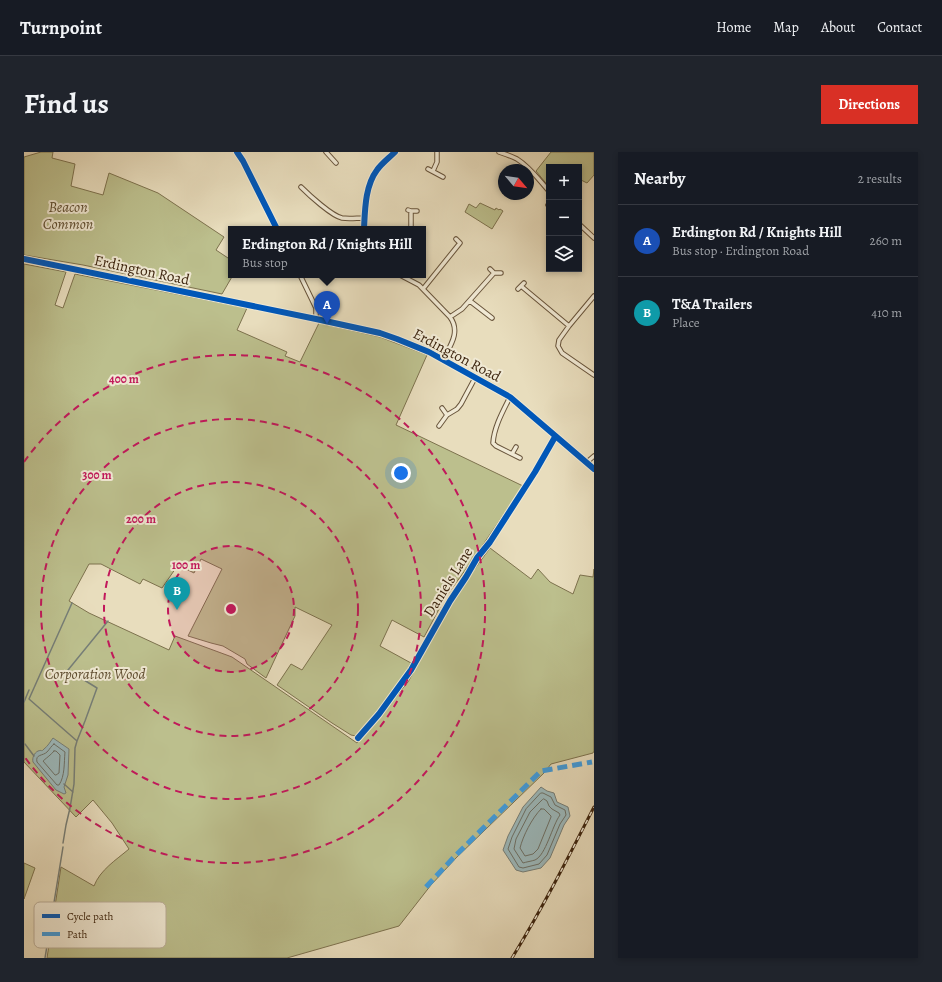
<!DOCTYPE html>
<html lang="en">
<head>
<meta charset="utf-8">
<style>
  body { margin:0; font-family:Alegreya,serif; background:#20242c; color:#f1f3f6 }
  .controls { position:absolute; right:12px; top:12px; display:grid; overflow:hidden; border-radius:0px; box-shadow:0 2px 6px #0003 }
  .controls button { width:36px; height:36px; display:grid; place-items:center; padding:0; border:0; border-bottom:1px solid #363941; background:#171b24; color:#f1f3f6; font:20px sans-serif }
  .compass { position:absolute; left:474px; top:12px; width:36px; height:36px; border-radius:50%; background:#171b24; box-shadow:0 2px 6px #0003; rotate:119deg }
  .you { position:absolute; left:377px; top:321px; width:14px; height:14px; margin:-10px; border:3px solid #fff; border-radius:50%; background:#1a73e8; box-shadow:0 0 0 6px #1a73e833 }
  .badge { display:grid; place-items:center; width:26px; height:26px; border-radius:50%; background:#d93025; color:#fff; font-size:13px; font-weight:700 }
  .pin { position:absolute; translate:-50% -33px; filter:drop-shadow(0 1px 2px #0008) }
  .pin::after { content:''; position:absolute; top:21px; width:14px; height:12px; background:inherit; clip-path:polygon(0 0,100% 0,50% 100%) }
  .popup { position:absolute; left:204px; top:74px; width:198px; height:52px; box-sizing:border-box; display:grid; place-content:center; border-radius:0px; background:#171b24; filter:drop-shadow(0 1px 3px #0005); font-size:13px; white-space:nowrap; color:#9ea1a6 }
  .popup b { font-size:15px; color:#f1f3f6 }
  .popup::after { content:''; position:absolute; left:50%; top:100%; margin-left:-8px; border:8px solid transparent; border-top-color:#171b24 }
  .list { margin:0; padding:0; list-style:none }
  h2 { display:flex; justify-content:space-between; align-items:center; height:52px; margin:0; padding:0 16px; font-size:17px }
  h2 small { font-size:13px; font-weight:400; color:#9ea1a6 }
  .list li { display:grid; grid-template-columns:26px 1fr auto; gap:12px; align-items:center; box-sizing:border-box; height:72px; padding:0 16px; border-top:1px solid #363941 }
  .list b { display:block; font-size:15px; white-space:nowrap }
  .list p { margin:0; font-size:13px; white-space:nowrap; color:#9ea1a6 }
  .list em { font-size:13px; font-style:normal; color:#9ea1a6 }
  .icon { flex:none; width:22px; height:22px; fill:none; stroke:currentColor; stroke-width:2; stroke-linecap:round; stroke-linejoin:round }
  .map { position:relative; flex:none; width:570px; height:806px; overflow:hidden; border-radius:0px }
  header { display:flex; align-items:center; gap:24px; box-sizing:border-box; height:56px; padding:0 20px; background:#171b24; border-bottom:1px solid #363941 }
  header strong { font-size:19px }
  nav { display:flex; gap:22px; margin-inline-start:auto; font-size:14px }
  .intro { display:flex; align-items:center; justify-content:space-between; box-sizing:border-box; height:96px; padding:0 24px }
  h1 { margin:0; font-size:28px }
  .button { padding:10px 18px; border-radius:0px; background:#d93025; color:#fff; font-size:14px; font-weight:700 }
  main { display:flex; gap:24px; padding:0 24px }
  aside { flex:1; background:#171b24; border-radius:0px; box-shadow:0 2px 6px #0003 }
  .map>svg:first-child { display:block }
</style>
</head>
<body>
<header>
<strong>Turnpoint</strong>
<nav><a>Home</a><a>Map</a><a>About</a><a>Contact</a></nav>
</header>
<div class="intro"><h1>Find us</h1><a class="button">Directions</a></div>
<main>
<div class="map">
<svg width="570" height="806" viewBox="0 0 570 806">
  <rect width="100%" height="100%" fill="#e8ddbd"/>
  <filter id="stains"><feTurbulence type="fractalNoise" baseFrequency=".005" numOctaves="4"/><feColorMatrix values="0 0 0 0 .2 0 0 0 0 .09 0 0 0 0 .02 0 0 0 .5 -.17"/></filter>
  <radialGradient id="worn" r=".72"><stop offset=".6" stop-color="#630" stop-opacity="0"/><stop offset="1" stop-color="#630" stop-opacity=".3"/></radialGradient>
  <path fill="#bcbf8d" stroke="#7d724e" d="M17,0h12l-1,6 23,6 -4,22 32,9 6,-22 49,20 66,44 -8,13 15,10v15h2l-11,19 -139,-29 -59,-10v-98z
    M527,0h43v23l-7,8 -8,-4v-12h-30v20l-13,-16z
    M456,51l15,7 1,-2 3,2 1,-1 3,2 -11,18 -27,-17 4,-8 7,4z
    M0,112l42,8 -11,33 8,3 12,-34 172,34 -10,22 50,22 -2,4 15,6 19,-39 61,14 42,16 5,2 -31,70 127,61 -49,72 -29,40 -21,39 -32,-17 -12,26 31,17c-11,21 -23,40 -39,57 -5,6 -10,12 -16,16l-5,-1 -19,-12 -55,-38 14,-21 11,6 30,-45 -37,-18v9l-29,62 -19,-14 -2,-5 -22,-13 -12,-3 -23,-7 34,-67 -21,-10 -7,14 -16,-8 -16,23 -19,-9 -3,5 -39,-20h-12l-20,37 20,12 80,37 6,-14 57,21 125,86 51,-61 43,-78 17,-26 22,-30 41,31 7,-10 12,13 23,12 7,-19 13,2 1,-8v182l-1,2 -42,11 -7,9 -88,85 -25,27 -32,41 -112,32h-240l14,-91 33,19c6,-16 22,-26 35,-37l-17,-26 -19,-23 -17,17 -52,-55z
    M0,711l11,5 -11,31z"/>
  <path fill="#9cb9bc" stroke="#767e77" d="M29,586l16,11 -1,26 -4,12 2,6 -2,1 -8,-4 -23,-28c-1,-4 1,-9 5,-11 6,-2 2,2 6,-2 4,-3 6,-7 9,-11z
    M517,635l6,4 7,2 3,9 11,5 2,9 -6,9 -14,33 -9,10 -18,4 -7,-2 -13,-20 5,-14 15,-29z"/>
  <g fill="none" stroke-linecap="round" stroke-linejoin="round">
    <path stroke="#6d7066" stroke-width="1" d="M30,592l11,8c-1,11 0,24 -6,33h-2l-20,-23c-2,-8 6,-6 10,-10 3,-3 4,-6 7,-8z
      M30,599h2l4,4 -1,18 -3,2h-1l-12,-14c1,-1 9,-7 11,-10z
      M517,641h2l8,4 4,8 10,5 1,5 -6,9 -13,31 -8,9 -16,4 -4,-1 -11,-18 4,-12 14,-28z
      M520,647l3,2 2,5 3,3 7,4 1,2c-8,11 -14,40 -25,45 -3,1 -9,2 -12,3l-9,-14 2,-10 14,-27 12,-12z
      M517,657h3l7,7v1l-13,32 -5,5 -8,2 -5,-8c3,-12 12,-30 21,-39z"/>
    <path stroke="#767e77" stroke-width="1.5" d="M48,451l-43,96 48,42
      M0,550l5,-12
      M1,592l9,12
      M40,632l9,8
      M39,691l3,-18 4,-17 4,-24 1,-36 2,-7 8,-20 12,-33 -29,-18 40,-49
      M21,806l18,-111"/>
    <defs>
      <path id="minor" d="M213,0l6,9 34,68
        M302,0l10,11
        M475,0c6,2 12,4 18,7 13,8 22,21 32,32
        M404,17l15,8
        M409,19l4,-9v-10
        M277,35c8,8 31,29 41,31 7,1 15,0 22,0
        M524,53l1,-1
        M384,58l3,1h6
        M555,72l15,14
        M340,77c1,-19 1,-43 13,-59 5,-7 12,-12 18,-18
        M387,77v-18
        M0,107l292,60 64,14 17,6 32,13 81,45 84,72
        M466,117l4,4h7
        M276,123l16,33v11
        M376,123l19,10 31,32c11,15 0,29 -7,43
        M497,134l48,40
        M399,137l37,-46 -4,-4
        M494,137l6,-6
        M570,144l-25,30 -10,14 -1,6 4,7 32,22
        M446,149l22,17
        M426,165l12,-8 32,-36
        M486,245c-7,14 -16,30 -17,46l3,3 24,12
        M418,256l5,7
        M415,274l8,-11 10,-6 4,-5 14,-26
        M488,302l4,-7
        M563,310l7,-6
        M334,586l21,-24 32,-44 39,-69 16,-24 11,-19 13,-16 45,-70 20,-35"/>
    </defs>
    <use href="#minor" stroke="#68543b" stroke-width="5.5"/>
    <use href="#minor" stroke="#f0e9d4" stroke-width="3.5"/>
    <defs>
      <path id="rail" d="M488,806c30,-49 56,-100 82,-151"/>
    </defs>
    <use href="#rail" stroke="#3e2610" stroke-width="3"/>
    <use href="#rail" stroke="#f0e9d4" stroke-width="1.5" stroke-dasharray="4.5" stroke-linecap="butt"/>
    <path stroke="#3f9cde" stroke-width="5" stroke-dasharray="10 5" stroke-linecap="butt" d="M402,735l30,-32 85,-84 51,-9"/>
    <defs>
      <path id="cycleway" d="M213,0l6,9 34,68
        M340,77c1,-19 1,-43 13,-59 5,-7 12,-12 18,-18
        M0,107l292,60 64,14 17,6 32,13 81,45 84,72
        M334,586l21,-24 32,-44 39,-69 16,-24 11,-19 13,-16 45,-70 20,-35"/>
    </defs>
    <use href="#cycleway" stroke="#f0e9d4" stroke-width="8"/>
    <use href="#cycleway" stroke="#0057b8" stroke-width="6"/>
  </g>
  <circle cx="207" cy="457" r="63" fill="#c2185b" fill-opacity=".12"/>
  <g fill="none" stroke="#c2185b" stroke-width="2" stroke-dasharray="7 5">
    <circle cx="207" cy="457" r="63"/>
    <circle cx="207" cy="457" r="127"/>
    <circle cx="207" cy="457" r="190"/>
    <path d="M0 310A254 254 0 1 1 0 604"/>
  </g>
  <g text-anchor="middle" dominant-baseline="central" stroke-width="4" stroke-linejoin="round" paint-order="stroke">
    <g font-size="15" font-style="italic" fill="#5e4c2f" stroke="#f0e9d4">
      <text x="44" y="55">Beacon<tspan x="44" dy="17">Common</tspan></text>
      <text x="71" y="522">Corporation Wood</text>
    </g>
    <g font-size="15" fill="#3e2610" stroke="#f0e9d4">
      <text transform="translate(118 118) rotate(12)">Erdington Road</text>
      <text transform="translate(433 203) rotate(28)">Erdington Road</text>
      <text transform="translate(424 430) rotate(-58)">Daniels Lane</text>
    </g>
  </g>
  <rect x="10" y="750" width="132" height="46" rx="6" fill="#f0e9d4" stroke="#bbae99" stroke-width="1"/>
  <rect x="18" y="762" width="18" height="4" fill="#0057b8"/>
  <rect x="18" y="780" width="18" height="4" fill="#3f9cde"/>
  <g font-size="11" fill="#3e2610">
    <text x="43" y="768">Cycle path</text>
    <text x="43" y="786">Path</text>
  </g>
  <circle cx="207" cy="457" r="6" fill="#c2185b" stroke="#f0e9d4" stroke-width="2"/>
  <g font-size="12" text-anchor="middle" font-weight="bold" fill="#c2185b" stroke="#f0e9d4" stroke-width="4" stroke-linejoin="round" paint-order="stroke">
    <text x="100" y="231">400 m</text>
    <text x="73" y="327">300 m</text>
    <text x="117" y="371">200 m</text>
    <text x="162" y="417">100 m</text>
  </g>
  <rect width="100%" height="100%" filter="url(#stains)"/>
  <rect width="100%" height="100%" fill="url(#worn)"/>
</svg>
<div class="controls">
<button>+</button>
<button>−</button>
<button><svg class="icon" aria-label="layers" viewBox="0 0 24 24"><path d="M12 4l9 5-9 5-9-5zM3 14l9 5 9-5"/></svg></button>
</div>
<svg class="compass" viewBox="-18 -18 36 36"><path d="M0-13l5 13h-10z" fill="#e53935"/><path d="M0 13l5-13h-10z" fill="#9ea1a6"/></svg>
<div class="you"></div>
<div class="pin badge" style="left:303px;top:172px;background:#1a4fb4">A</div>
<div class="popup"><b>Erdington Rd / Knights Hill</b>Bus stop</div>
<div class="pin badge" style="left:153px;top:458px;background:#0f9aa8">B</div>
</div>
<aside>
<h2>Nearby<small>2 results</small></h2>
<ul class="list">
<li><span class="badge" style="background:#1a4fb4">A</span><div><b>Erdington Rd / Knights Hill</b><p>Bus stop · Erdington Road</p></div><em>260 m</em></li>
<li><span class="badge" style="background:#0f9aa8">B</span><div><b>T&amp;A Trailers</b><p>Place</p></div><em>410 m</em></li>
</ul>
</aside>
</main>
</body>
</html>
